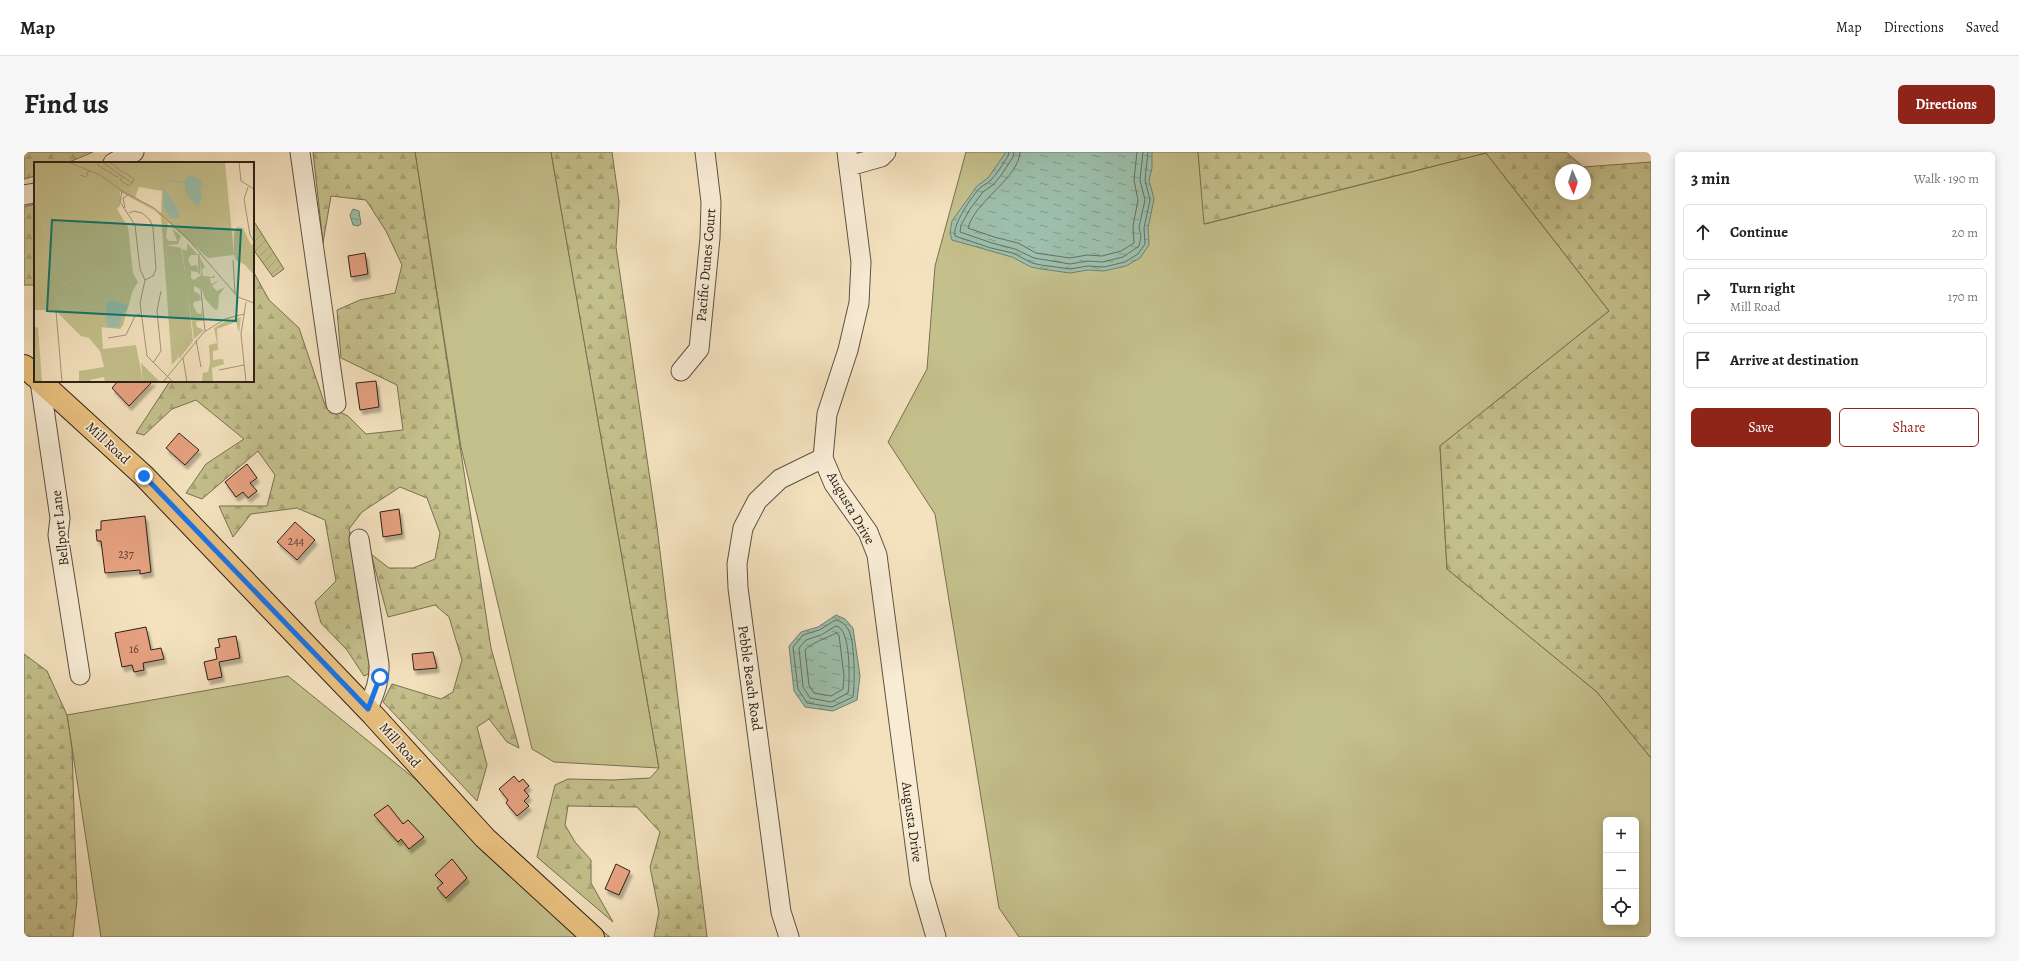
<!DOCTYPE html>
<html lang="en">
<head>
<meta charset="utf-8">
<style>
  body { margin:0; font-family:Alegreya,serif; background:#f6f6f6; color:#202124 }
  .controls { position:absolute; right:12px; bottom:12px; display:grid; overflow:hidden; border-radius:6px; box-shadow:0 2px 10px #0003 }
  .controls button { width:36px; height:36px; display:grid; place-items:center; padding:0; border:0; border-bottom:1px solid #e0e0e0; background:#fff; color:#202124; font:20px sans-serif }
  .compass { position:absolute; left:1531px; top:12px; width:36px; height:36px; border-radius:50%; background:#fff; box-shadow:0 2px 10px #0003; rotate:177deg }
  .stop { position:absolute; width:12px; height:12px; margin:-9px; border:3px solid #1a73e8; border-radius:50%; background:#fff }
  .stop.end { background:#1a73e8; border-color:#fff; box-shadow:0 1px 4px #0008 }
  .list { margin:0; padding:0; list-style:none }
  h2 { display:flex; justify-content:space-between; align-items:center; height:52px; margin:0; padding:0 16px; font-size:17px }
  h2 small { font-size:13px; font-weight:400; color:#757577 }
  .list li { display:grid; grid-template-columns:26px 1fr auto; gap:12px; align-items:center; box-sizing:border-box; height:56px; margin:0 8px 8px; padding:0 8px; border:1px solid #e0e0e0; border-radius:6px }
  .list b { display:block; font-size:15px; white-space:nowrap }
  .list p { margin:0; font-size:13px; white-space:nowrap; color:#757577 }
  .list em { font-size:13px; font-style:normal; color:#757577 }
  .actions { display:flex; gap:8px; padding:12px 16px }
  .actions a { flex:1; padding:9px 0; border:1px solid #8f2418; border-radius:6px; text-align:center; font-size:14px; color:#8f2418 }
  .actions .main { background:#8f2418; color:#fff }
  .icon { flex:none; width:22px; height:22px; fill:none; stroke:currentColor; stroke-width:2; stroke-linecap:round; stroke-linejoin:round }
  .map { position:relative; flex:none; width:1627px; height:785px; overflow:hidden; border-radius:6px }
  header { display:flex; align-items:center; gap:24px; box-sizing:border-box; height:56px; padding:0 20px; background:#fff; border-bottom:1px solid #e0e0e0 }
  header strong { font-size:19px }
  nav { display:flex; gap:22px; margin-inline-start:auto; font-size:14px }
  .intro { display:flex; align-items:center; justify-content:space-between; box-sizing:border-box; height:96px; padding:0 24px }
  h1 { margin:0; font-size:28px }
  .button { padding:10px 18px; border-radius:6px; background:#8f2418; color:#fff; font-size:14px; font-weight:700 }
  main { display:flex; gap:24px; padding:0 24px }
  aside { flex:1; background:#fff; border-radius:6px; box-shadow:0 2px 10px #0003 }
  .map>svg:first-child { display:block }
</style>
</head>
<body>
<header>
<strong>Map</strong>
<nav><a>Map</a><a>Directions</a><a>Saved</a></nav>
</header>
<div class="intro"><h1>Find us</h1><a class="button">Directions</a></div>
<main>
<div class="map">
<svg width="1627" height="785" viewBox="0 0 1627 785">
  <defs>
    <pattern id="forest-firs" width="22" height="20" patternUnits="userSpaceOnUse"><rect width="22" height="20" fill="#c4c08c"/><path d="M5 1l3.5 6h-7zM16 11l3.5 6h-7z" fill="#a9a578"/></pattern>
    <pattern id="garden-furrows" width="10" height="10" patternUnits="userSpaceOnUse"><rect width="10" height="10" fill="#c4c08c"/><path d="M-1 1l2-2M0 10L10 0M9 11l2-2" fill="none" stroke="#a9a578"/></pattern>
    <pattern id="water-ripples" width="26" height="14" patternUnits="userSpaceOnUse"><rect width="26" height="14" fill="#9dbfac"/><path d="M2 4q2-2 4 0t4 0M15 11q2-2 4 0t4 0" fill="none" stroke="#809b8b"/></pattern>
    <filter id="shadow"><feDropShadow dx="2.5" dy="4.5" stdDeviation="1" flood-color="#0004"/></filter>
  </defs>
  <rect width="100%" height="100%" fill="#f4e2bf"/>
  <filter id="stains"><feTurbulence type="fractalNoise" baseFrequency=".005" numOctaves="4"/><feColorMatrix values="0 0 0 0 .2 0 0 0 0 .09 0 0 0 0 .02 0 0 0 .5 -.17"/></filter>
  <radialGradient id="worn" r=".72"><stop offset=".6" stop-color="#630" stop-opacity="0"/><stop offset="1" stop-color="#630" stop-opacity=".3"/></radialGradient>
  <path fill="#c4c08c" stroke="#787052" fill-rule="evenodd" d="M391,0h136l108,616 -105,-6 -22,-13 -71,-302z
    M942,0h232l7,72 281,-71 123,158 -169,135 7,123 150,123 54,66v179h-632l-20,-29 -64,-394 -47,-72 39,-73 8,-103zM1582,668h30v102h-30z
    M264,524l322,261h-509l-34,-222z"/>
  <path fill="url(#forest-firs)" stroke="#787052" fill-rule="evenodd" d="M0,0h69l-26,11h-32v13l-11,3z
    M289,0h102l76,496 28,100 -12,-6 -18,-23 -12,8 10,38 -10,36 -94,-99 9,-18 49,15 12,-7 9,-32 -13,-43 -14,-12 -47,12 -17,-63 18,14h24l22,-9 5,-26 -13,-35 -27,-11 -38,25 -13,17 26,142 -11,5 -17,-26 -26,-27 -6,-21 21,-21 -11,-61 -28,-12 -46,6 -18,23 -14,-31h48l8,-31 -17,-24 -56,48 -16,-6 20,-29 38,-25 -48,-39 -24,9 -28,26 -8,-2 34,-52h83v-110l16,29 30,28 26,77 23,11 18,18 37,-4 -6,-45 -56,-27 -4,-48 23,-10 35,-7 7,-28 -16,-34 -20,-31 -35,-4 -8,47z
    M527,0h61l7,50 -3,45 41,280 50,410h-53l5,-25 -9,-45 10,-35 -23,-25 -69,-1 -3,19 10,17 16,18v23l22,39 -76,-65 18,-72 13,-6 44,1 38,-2 9,-10z
    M1174,0h368l17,15 68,-5v596l-54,-66 -150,-123 -7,-123 169,-135 -123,-158 -282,71zM1537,18h24v24h-24z
    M11,52v81h-11v-78z
    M0,502l23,17 20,44 5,34 5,151 -4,37h-49z"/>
  <path fill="url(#garden-furrows)" stroke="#787052" d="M229,68l31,49 -11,8 -20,-28z"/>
  <path fill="url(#water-ripples)" stroke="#708070" d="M982,0h146v16l-3,12 5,19 -6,29 1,17 -9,13 -14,8 -22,5 -16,-1 -18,3 -29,-4 -10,-2 -19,-10 -60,-17 -2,-7 2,-12 25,-35 11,-8z
    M329,57l6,2 2,13 -3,2 -5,-1 -3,-10z
    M812,463l9,4 8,9 7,48 -3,24 -24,11 -28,-4 -11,-16 -5,-45 12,-14 17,-5z"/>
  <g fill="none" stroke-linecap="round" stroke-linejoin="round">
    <path stroke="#657062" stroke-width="1" d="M985,0l-1,4c-5,8 -11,18 -18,25 -3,3 -7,4 -10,7 -8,8 -28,37 -25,48l36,12 22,5 19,10 9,2 29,4 18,-3 16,1 21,-5 13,-8 7,-10 -1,-16 6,-28 -5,-20 3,-28
      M990,0l-1,5 -11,17 -8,10 -11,8 -13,17 -9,16 -1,7 32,11 23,6 19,9 36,6 18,-3 15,1 20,-5 16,-11 2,-9 -2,-10 6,-27 -5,-20 3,-28
      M996,0c-1,26 -45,49 -52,76l26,9 24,6 18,10 34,5 17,-3 15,1 19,-5 13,-8 -1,-17 5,-26 -4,-20 3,-28
      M812,468c5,1 9,4 12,9 7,10 7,55 5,68l-21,10 -25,-4 -9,-14 -5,-42 10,-12 16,-5z
      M812,474c15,1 14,55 12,67l-17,9 -21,-4 -7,-11 -4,-39 7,-8 15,-5z
      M812,481l3,2 5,41 -1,13 -12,7 -17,-3 -5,-8 -4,-35c6,-7 22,-12 31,-17z"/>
  </g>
  <path fill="#e6a180" stroke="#2d2117" filter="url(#shadow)" d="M341,101l3,21 -17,3 -3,-21z
    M94,229h35l-24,25 -17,-18z
    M352,229l3,26 -19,3 -4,-27z
    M155,281l20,17 -14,15 -19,-17z
    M223,312l10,14 -7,5 7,8 -9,7 -5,-6 -7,5 -11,-15z
    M375,357l3,25 -19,3 -3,-25z
    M121,364l6,56 -11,2v-4l-35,3 -4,-32h-4l-1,-11h5v-9z
    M271,370l20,18 -18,20 -20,-18z
    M122,475l5,23 10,-2 3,11 -21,4 1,7 -10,2 -2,-7 -10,2 -7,-34z
    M212,484l4,22 -21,4 3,15 -14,3 -4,-18 13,-3 -2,-11 5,-1 -2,-8z
    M409,500l4,16 -23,2 -2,-16z
    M490,624l5,6 4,-3 6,7 -5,4 5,6 -5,5 5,5 -12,10 -11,-13 2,-3 -9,-11z
    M364,653l15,19 5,-4 16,17 -15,12 -8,-10 -3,3 -24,-27z
    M428,707l15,19 -21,20 -9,-10 6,-5 -8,-8z
    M592,712l14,7 -11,24 -14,-6z"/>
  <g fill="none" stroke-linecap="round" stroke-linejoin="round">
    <defs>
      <path id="minor" d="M276,0l36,252
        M823,0l14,110 -2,41 -11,47 -21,64 -4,44 11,26 34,48 9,23 43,327 16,55
        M89,11l21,-11
        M825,14l32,-9 5,-5
        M0,43l11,-2
        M657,219l18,-22 11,-111 1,-36 -6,-50
        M16,229l20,137 -2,17 22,140
        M335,387l20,125c1,17 -5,30 -11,45
        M765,785l-8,-25 -43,-324 -1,-24 6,-36 14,-27 23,-22 43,-21"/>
      <path id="major" d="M0,214l11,10
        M16,229l104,95 229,239 112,123 108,99"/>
    </defs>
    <use href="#minor" stroke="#5f5141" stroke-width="21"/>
    <use href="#major" stroke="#2d2117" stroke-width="24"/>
    <use href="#minor" stroke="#f8ecd5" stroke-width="19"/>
    <use href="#major" stroke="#eac180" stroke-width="22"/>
  </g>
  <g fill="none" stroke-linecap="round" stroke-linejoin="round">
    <path stroke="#1a73e8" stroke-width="5" d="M120,324l224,233 12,-32"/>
  </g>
  <g text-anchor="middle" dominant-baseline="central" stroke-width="3.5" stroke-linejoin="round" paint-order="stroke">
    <g font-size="12" fill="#5b4131">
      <text x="272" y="389">244</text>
      <text x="102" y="402">237</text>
      <text x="110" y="497">16</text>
    </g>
    <g font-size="14" fill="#2d2117" stroke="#f8ecd5">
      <text transform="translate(682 113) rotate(-85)">Pacific Dunes Court</text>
      <text transform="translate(84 291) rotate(43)">Mill Road</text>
      <text transform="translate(827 356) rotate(60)">Augusta Drive</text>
      <text transform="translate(36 376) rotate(-96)">Bellport Lane</text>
      <text transform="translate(726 526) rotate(82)">Pebble Beach Road</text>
      <text transform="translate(376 593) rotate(49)">Mill Road</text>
      <text transform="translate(888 670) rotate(82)">Augusta Drive</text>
    </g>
  </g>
  <g transform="translate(10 10)">
    <rect width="220" height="220" fill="#f4e2bf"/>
    <path d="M16,0h175l9,93 -26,3 -54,-48 -34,-18v14l-3,3 11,18 5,46 5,9 -5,8 -10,35 -3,4 -20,-2v-22l-33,7 -14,-19 21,-15v-14l-17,-15 -13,-18 -7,-31 -1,-31zM105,25l23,4 -1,22 -26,-16zM132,83l15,3 6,36 6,57 -14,18zM107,201l19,19h-17z" fill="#c4c08c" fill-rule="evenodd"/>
    <path d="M0,0h22l12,5 7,12v6l-27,-18 -7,-1 -5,3 1,31 7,31 13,18 17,15v14l-21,15 14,19 33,-7 3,44 33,-4 7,37h-38l-1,-5 -14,3v2h-11v-11l25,-4 -4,-16 -11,-13 -8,-2 -26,-26h-21zM127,54l7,7 -2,15 3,3h8l-5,-13 9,8 -3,8 -12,1 13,102 -1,11 -6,7zM203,65l6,1 8,17 3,-1v31l-9,-10 -9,-5 -2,-5v-21zM153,81l11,12h-7l-3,4 3,7 6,-1 1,7 -7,-1v7l3,2 7,-5 -1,-17 5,9 -3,2 1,7 9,1 2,-2 1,3h-5l1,6 8,-4 -7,6 5,5 8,-4 -6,8 -1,14 -3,1 -10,-11 -3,-9 -8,-4v5l6,4 1,5 -7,2 -1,3 4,8 4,1 1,-6 1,13 -7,1 1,5 7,3 -10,9 -12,-90 5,2zM207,155l-2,16 -3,-11 -19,7 1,21 -5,1v9l10,-1 1,5 -12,4 1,14h-11l1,-9 5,-1 2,-9 -1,-18 8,-2 -3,-15 8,-5zM4,165l4,55h-8v-54z" fill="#c4c08c"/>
    <path d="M155,13l10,3 3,4 -2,9 2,5 -4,11 -12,-13 -1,-10 -13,-3 -10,4 15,22 3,10 -8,2 -9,-12 1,-16 -3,-7 11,-4 12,2zM77,138l18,5 -7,10 -3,12h-10l-3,-4v-20z" fill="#9dbfac"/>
    <path fill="none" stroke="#a4957c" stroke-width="1" d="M34,0l32,13 24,17 30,16 33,30 51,59 16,6M65,0l-1,3 19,12 3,-3M68,0l30,21 2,-4 -12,-8M76,0l12,10M205,0l2,19 13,8M46,13l6,2 3,-7M89,14l-3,4 9,6 3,-3M214,25l-4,12 6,36 4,6M88,29l-2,11 15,23 5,44 5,11 -5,23 7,53 26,26M91,46l-2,-10 5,-3M95,51l5,-2 8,2 8,7 3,8 3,41 -3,7 -8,4M165,92v20M199,98l2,34M167,128l4,41M22,149l6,71M74,176l18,-3 9,-19 5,-2M162,178l5,27M149,196l4,24M119,201l8,-12 -4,-40 4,-20M185,208l25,-5M129,220l41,-50 21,-13 19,-5M212,220l-5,-48 5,-32"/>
    <path fill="#0f766e" fill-opacity="0.15" stroke="#0f766e" stroke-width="2" d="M18,58l189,10 -5,91 -189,-10z"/>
    <rect width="220" height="220" fill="none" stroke="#2d2117" stroke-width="2"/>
  </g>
  <rect width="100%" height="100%" filter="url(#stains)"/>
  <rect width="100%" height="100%" fill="url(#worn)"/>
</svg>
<div class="controls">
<button>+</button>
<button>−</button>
<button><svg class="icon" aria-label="locate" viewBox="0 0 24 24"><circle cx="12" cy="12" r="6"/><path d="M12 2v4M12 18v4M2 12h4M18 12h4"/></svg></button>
</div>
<svg class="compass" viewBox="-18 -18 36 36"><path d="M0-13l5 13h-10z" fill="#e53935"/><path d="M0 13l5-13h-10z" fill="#757577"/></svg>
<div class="stop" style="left:356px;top:525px"></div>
<div class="stop end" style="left:120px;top:324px"></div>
</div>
<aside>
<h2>3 min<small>Walk · 190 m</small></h2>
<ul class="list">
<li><svg class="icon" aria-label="ahead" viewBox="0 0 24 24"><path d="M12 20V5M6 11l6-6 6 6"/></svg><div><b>Continue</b></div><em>20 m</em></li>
<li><svg class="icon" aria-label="right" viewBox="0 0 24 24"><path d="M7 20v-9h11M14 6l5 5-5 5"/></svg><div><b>Turn right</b><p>Mill Road</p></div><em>170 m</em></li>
<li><svg class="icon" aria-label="arrive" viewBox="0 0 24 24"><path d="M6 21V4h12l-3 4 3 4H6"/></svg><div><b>Arrive at destination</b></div></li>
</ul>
<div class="actions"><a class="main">Save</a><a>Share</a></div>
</aside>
</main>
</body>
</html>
